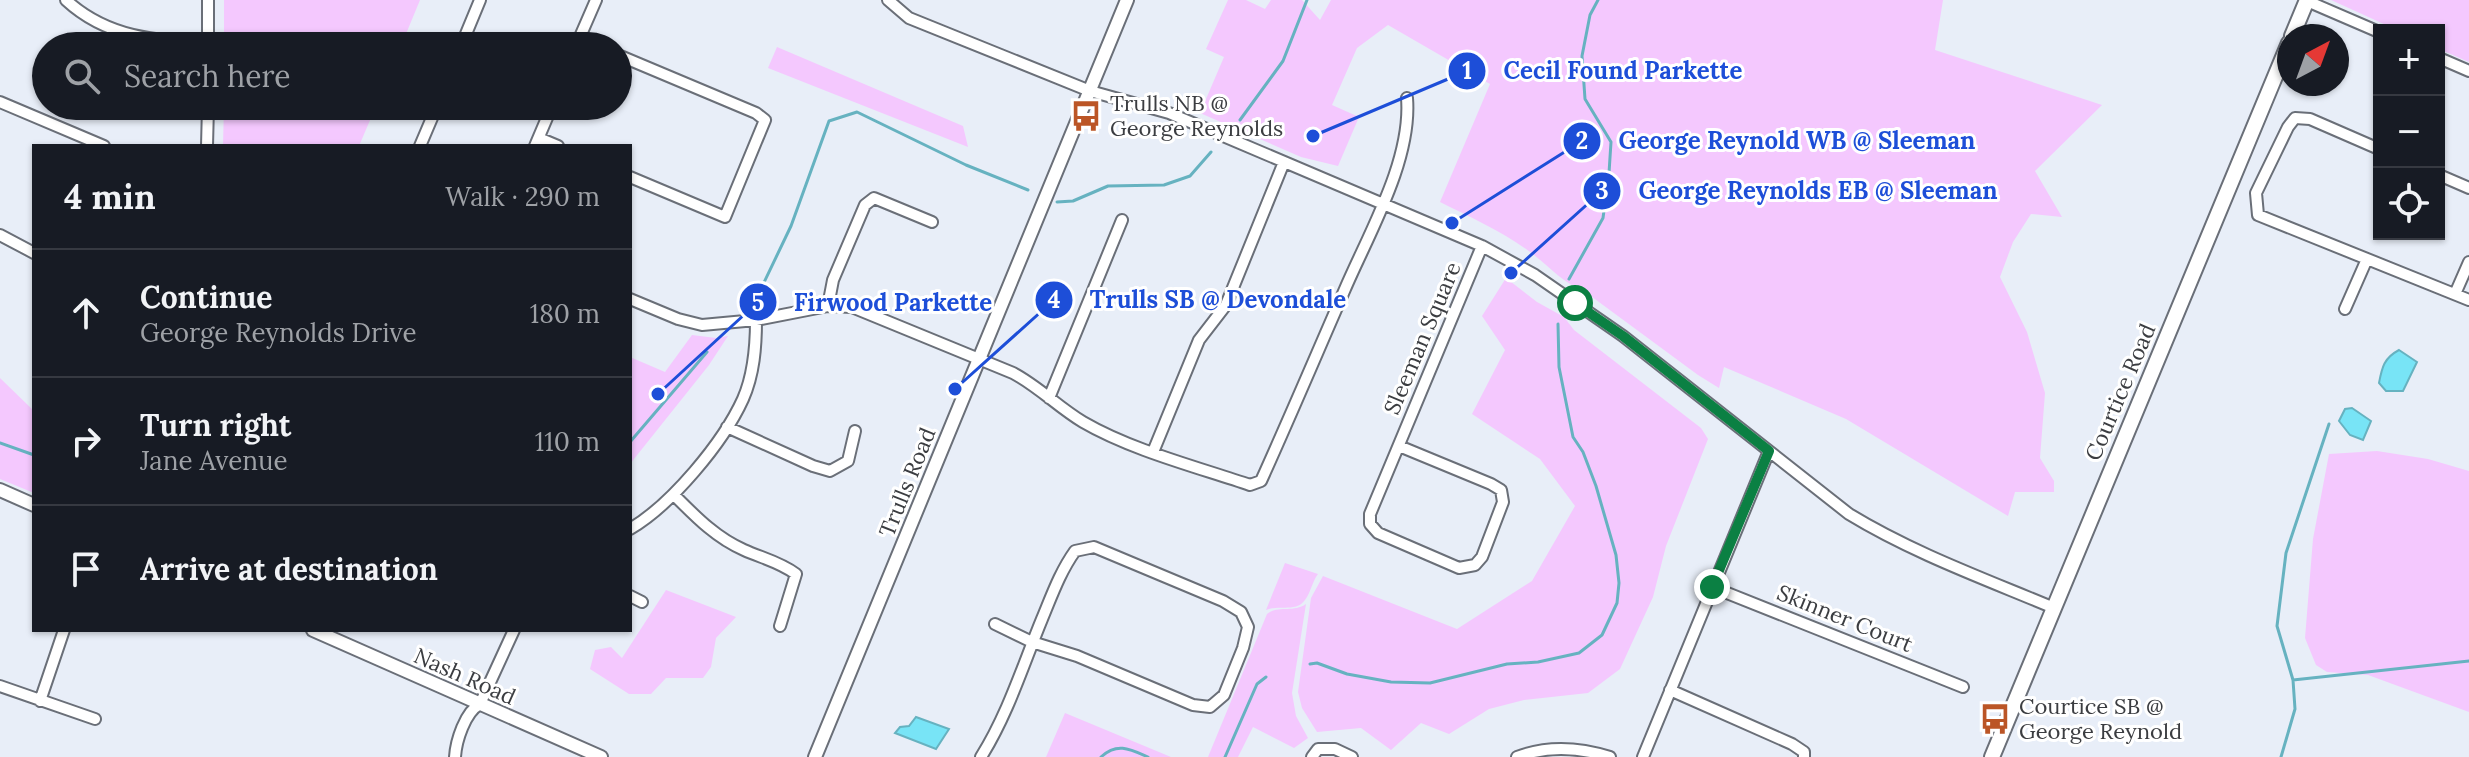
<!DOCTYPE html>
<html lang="en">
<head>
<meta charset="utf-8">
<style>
  body { margin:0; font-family:Lora,serif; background:#20242c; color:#f1f3f6 }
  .controls { position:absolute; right:24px; top:24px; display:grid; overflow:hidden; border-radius:0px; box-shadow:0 2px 6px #0004 }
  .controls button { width:72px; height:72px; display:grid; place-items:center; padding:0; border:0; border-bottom:2px solid #363941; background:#171b24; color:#f1f3f6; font:40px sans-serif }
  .compass { position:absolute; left:2277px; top:24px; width:72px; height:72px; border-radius:50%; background:#171b24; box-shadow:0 2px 6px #0004; rotate:41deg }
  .stop { position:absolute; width:24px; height:24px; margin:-18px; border:6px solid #0b8043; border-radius:50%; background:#fff }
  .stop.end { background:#0b8043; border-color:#fff; box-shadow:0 2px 8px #0008 }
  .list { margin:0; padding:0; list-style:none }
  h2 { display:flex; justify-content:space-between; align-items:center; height:104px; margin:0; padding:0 32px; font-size:34px }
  h2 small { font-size:26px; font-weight:400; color:#9ea1a6 }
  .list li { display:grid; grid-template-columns:52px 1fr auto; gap:24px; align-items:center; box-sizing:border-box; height:128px; padding:0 32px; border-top:2px solid #363941 }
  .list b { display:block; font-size:30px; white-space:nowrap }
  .list p { margin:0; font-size:26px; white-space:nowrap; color:#9ea1a6 }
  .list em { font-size:26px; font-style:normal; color:#9ea1a6 }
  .icon { flex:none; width:44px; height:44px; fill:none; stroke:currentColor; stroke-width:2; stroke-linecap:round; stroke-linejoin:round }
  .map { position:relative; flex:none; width:2469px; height:757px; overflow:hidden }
  .search { position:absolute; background:#171b24; box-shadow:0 2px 6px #0004; left:32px; top:32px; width:600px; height:88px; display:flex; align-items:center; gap:20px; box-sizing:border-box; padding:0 28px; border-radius:44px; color:#9ea1a6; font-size:30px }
  .panel { position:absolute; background:#171b24; box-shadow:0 2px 6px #0004; left:32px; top:144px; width:600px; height:488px; border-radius:0px }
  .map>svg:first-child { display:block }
</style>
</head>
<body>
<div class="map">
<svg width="2469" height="757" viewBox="0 0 2469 757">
  <rect width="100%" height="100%" fill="#e8eef8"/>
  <path fill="#f4c8fe" d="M224,0h196l-19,46h-177z
    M1228,0h18l19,9 6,-9h31l18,20 11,-20h612l-8,50 167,55 -67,66 27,46 -31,-3 -18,28 -13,35 27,55 18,61 -5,65 14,23v11h-39l-7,24 -162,-97 -122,-52 -5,21 -21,-13 -114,-84c-21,-8 -33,-23 -50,-36 -28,-22 -62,-37 -94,-53l50,-118 -102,-59 -31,23 -25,57 27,12 -21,49 -37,-9 -101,-44 24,-56 -18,-8z
    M2331,0h138v62l-30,-13v-19h-42z
    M777,47l186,79 5,21 -200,-79z
    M224,106h152l-17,40h-136z
    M1506,278l31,24 27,15 10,13 127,98 7,11 -42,107 -13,51 -33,72 -32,24 -64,7 -35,9 -40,25 -28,-11 -30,27 -30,-22 -44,4 -15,-24 -4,-16 13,-94 12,-22 134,53 75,-48 43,-75 -35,-47 -68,-45 33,-64 -23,-34z
    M692,335l24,3 12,-2 -19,29 -79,99v-107l35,15z
    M0,378l34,33v82l-34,-14z
    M2377,451l51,8 41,12v241l-101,-37 -41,-3 -11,-7 -11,-27 8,-99 16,-85z
    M1285,563l33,11c-6,8 -7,18 -13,26 -9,13 -26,4 -39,10z
    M666,590l70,27 -20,21 -5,29 -8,11h-37l-15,16h-22l-39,-25 5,-19 16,-3 11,11z
    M1306,604l-14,89 4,23 12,22 -14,10 -41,-21 -15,30h-30l59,-143c11,-9 26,-1 39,-10z
    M1065,713l106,44h-125z"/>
  <path fill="#78e4f6" stroke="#66b2c0" stroke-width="2" d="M2399,350l18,12 -14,29h-17l-7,-8c3,-16 5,-25 20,-33z
    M2352,408l19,13 -8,19 -13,-5 -11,-14 6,-12z
    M916,717l33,12 -13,20 -41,-16 5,-6 9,-1z"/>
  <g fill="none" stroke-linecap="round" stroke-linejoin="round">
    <path stroke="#66b2c0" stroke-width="3" d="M1240,120l43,-59 24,-61
      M1057,202l16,-1 35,-15 56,-1 26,-9 21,-24
      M1569,279l34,-61 6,-45 2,-31 -26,-43 -3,-43 8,-41 8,-15
      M758,295l33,-69 38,-105 28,-9 109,53 62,25
      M630,442l77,-90
      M0,443l34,12
      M1310,664l7,-1 30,11 44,8 39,1 77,-19 31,-2 41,-9 23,-18 15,-32 2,-20 -3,-28 -20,-69 -13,-34 -10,-15 -14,-70 -1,-43
      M2293,680l176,-19
      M1101,757c16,-15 29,-8 47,0
      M1225,757l32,-73 9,-7
      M2281,757l14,-48 -2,-29 -16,-54 9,-73 43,-129"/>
    <defs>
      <path id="minor" d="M66,0c40,37 90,42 142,42
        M888,0l21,18 181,73 79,22 313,133 53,29 88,61 226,178c64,39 136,65 205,94
        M2307,1l72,31
        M579,39l17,7
        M208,46v-46
        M461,46l19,-46
        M576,46l20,-46
        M618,55l138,58 9,7 -40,97 -95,-40
        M2439,58l30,13
        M0,102l104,44
        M539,138l19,8
        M207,146l1,-40
        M420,146l17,-40
        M535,146l17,-40
        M2379,149l-69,-30 -15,-1 -7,9 -32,66 2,22 211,85
        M2439,175l30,13
        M0,235l34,18
        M2455,294l14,-32
        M630,299l48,20 24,6 54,-5 72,-14 24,1 161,66c25,13 45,34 70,49 48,28 114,45 167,63l11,-4c29,-64 56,-128 84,-192 24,-56 67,-129 62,-191
        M828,306l5,-26 32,-75 9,-7 58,24
        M2345,309l22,-50
        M1049,398l73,-178
        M727,427l86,39 17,5 18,-10 7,-30
        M1399,446l92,38 10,6 2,12 -21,55 -7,8 -16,3 -81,-35 -8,-9v-10l112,-268
        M1153,452l46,-112 27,-35 58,-143
        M674,495c21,21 42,43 70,55 18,8 36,12 52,24l-16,52
        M630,529c41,-24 93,-86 113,-130 11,-25 13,-52 13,-79
        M1712,587l251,100
        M630,596l12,6
        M0,686l95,33
        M1670,690l122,54 12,8v5
        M40,701l24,-71
        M455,757c1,-16 10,-45 25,-53l34,-74
        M981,757c27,-43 42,-92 61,-138 10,-24 18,-47 33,-68l19,-4 129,54 18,11 7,15 -5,21 -19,47 -14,12 -17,-2 -116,-49 -45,-14 -37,-18
        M1312,757l6,-8h17l17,8
        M1517,757c31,-12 61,-10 93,0
        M1643,757l126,-306"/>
      <path id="tertiary" d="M0,490l34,15
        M313,630l288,127
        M815,757l312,-757"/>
      <path id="secondary" d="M2292,36l15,-36
        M1992,757l297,-714"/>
    </defs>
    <use href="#minor" stroke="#6a6f78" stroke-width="14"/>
    <use href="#tertiary" stroke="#6a6f78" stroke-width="16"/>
    <use href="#secondary" stroke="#6a6f78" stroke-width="18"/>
    <use href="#minor" stroke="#fff" stroke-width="10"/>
    <use href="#tertiary" stroke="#fff" stroke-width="12"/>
    <use href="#secondary" stroke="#fff" stroke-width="14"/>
  </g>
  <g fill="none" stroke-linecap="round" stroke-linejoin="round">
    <path stroke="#0b8043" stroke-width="10" d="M1575,303l48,33 146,115 -57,136"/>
  </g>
  <defs>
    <symbol id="bus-bare" viewBox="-9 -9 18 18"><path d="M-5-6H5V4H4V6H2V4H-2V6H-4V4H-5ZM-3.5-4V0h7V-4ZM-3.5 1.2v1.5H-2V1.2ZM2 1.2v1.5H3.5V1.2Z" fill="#bb5526" stroke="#fff" stroke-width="2.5" paint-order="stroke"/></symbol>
  </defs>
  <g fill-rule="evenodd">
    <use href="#bus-bare" x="1064" y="94" width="44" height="44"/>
    <use href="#bus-bare" x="1973" y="697" width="44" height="44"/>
  </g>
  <g text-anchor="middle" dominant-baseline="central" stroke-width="6" stroke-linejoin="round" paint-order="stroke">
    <g font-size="22" fill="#3b3d41" stroke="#fff" text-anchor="start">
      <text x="1110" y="103">Trulls NB @<tspan x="1110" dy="25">George Reynolds</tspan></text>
      <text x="2019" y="706">Courtice SB @<tspan x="2019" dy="25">George Reynold</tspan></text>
    </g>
    <g font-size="22" fill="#3b3d41" stroke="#fff">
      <text transform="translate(1422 338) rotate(-67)">Sleeman Square</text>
      <text transform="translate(2120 392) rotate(-67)">Courtice Road</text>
      <text transform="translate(907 482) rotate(-68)">Trulls Road</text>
      <text transform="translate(1845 618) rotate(22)">Skinner Court</text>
      <text transform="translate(465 676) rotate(24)">Nash Road</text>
    </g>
  </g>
  <path fill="none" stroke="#1d4ed8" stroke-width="3" d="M1313 136L1467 71M1452 223L1582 141M1511 273L1602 191M955 389L1054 300M658 394L758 302"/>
  <g fill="#1d4ed8" stroke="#fff" stroke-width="3">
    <circle cx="1313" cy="136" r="8"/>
    <circle cx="1452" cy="223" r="8"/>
    <circle cx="1511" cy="273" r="8"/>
    <circle cx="955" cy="389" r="8"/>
    <circle cx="658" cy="394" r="8"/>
    <circle cx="1467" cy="71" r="20"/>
    <circle cx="1582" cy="141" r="20"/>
    <circle cx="1602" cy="191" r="20"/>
    <circle cx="1054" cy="300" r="20"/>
    <circle cx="758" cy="302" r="20"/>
  </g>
  <g font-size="24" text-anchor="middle" font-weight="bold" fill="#fff">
    <text x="1467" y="79">1</text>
    <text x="1582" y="149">2</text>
    <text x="1602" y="199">3</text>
    <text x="1054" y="308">4</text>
    <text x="758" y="311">5</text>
  </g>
  <g font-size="24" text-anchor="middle" font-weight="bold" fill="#1d4ed8" stroke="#fff" stroke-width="6" stroke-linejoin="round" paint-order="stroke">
    <text x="1623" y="79">Cecil Found Parkette</text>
    <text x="1797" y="149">George Reynold WB @ Sleeman</text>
    <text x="1818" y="199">George Reynolds EB @ Sleeman</text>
    <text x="1218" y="308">Trulls SB @ Devondale</text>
    <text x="893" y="311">Firwood Parkette</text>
  </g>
</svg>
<div class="controls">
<button>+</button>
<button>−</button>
<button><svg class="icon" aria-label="locate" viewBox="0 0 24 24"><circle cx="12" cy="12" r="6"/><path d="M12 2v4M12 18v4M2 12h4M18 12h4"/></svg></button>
</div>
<svg class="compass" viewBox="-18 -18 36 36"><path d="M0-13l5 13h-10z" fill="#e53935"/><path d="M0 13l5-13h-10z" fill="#9ea1a6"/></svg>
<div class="stop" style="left:1575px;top:303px"></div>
<div class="stop end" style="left:1712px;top:587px"></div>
<div class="search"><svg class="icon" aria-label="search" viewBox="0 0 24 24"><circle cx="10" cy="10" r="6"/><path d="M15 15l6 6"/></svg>Search here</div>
<section class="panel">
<h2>4 min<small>Walk · 290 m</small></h2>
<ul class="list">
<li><svg class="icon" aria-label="ahead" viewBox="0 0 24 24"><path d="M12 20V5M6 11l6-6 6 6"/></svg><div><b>Continue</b><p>George Reynolds Drive</p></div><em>180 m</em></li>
<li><svg class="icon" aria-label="right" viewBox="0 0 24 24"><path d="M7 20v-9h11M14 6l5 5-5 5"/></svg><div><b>Turn right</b><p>Jane Avenue</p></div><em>110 m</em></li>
<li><svg class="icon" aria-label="arrive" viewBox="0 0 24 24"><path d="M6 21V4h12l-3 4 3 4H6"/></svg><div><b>Arrive at destination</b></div></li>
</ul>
</section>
</div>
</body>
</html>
